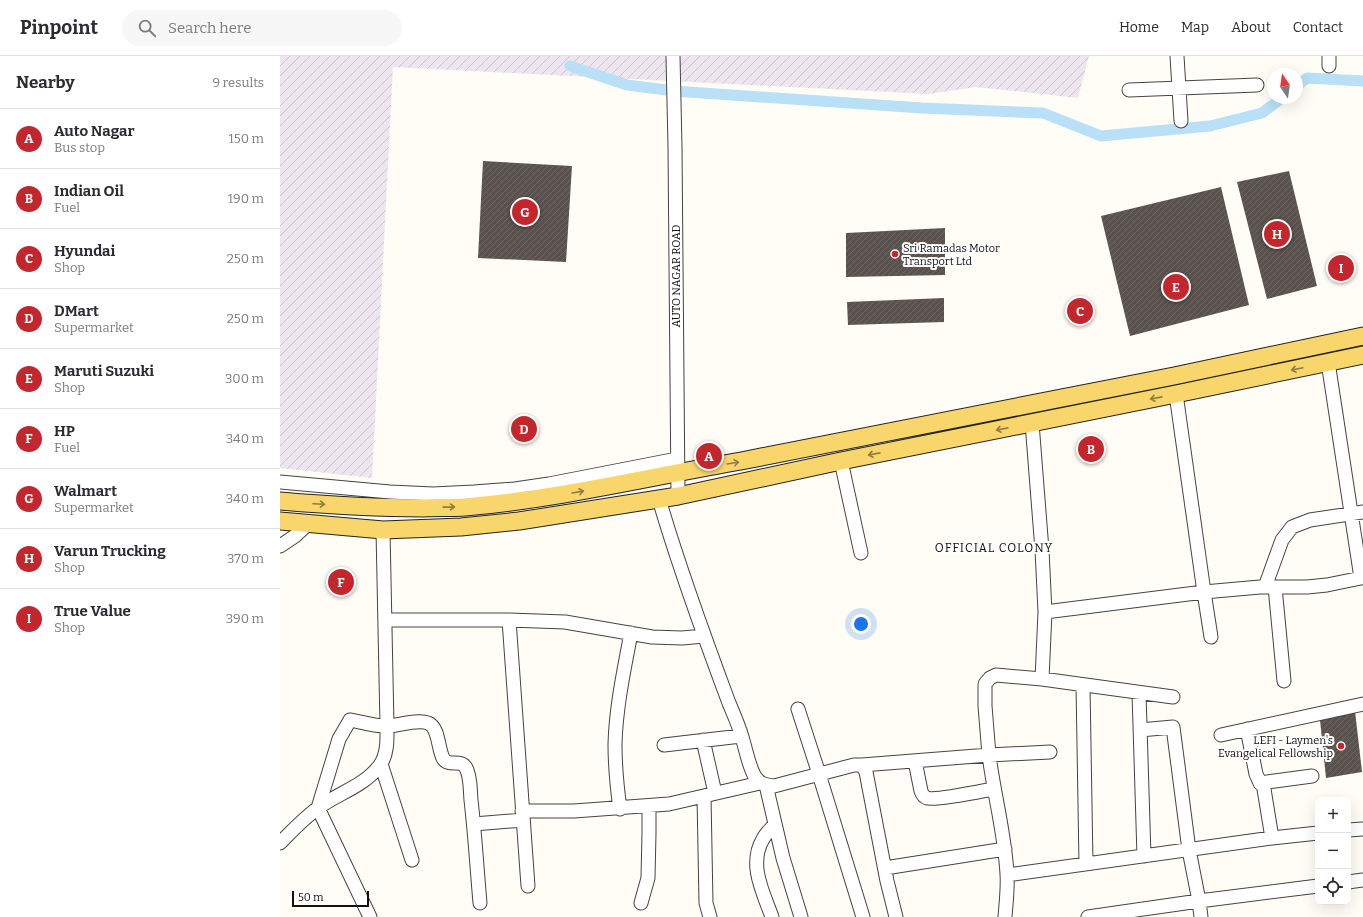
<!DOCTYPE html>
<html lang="en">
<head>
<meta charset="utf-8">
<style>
  body { margin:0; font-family:Bitter,serif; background:#f7f7f7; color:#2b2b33 }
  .controls { position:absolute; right:12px; bottom:12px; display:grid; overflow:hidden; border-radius:8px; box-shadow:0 4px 16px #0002 }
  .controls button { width:36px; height:36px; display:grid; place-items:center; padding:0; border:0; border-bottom:1px solid #e1e1e2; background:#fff; color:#2b2b33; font:20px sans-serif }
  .compass { position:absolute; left:987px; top:12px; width:36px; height:36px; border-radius:50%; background:#fff; box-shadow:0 4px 16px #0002; rotate:347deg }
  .scale { position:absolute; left:12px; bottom:10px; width:77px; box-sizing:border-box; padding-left:4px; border:2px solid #111; border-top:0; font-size:11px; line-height:14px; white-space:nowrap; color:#111; -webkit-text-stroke:3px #fff; paint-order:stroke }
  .you { position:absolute; left:581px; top:568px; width:14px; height:14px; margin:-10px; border:3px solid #fff; border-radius:50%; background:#1a73e8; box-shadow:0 0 0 6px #1a73e833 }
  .badge { display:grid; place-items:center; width:26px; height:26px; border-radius:50%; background:#c4262e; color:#fff; font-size:13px; font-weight:700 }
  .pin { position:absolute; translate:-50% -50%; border:2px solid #fff; box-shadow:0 1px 4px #0006 }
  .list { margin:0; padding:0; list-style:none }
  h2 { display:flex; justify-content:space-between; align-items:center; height:52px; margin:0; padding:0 16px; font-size:17px }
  h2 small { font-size:13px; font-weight:400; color:#7c7c81 }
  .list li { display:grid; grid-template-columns:26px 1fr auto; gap:12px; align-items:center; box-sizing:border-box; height:60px; padding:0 16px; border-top:1px solid #e1e1e2 }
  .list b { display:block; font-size:15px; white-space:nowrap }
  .list p { margin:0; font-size:13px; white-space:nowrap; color:#7c7c81 }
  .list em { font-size:13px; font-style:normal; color:#7c7c81 }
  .icon { flex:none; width:22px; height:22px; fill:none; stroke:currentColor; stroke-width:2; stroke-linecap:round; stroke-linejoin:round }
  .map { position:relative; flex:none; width:1083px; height:861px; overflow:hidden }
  header { display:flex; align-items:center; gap:24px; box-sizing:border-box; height:56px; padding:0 20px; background:#fff; border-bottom:1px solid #e1e1e2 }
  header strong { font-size:19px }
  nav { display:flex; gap:22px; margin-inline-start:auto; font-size:14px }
  .search { width:280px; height:36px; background:#f7f7f7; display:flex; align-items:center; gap:10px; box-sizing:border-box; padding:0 14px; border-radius:22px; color:#7c7c81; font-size:15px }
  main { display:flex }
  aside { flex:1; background:#fff }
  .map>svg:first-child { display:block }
</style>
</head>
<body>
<header>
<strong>Pinpoint</strong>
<div class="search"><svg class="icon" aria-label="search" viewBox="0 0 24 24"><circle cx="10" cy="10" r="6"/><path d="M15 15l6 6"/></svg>Search here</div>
<nav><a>Home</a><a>Map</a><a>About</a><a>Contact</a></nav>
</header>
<main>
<aside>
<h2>Nearby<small>9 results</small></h2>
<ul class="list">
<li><span class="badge">A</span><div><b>Auto Nagar</b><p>Bus stop</p></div><em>150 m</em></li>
<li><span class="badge">B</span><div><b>Indian Oil</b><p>Fuel</p></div><em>190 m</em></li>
<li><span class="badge">C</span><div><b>Hyundai</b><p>Shop</p></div><em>250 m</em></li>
<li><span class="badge">D</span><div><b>DMart</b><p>Supermarket</p></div><em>250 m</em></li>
<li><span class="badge">E</span><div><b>Maruti Suzuki</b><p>Shop</p></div><em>300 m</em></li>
<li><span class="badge">F</span><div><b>HP</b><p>Fuel</p></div><em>340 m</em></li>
<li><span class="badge">G</span><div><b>Walmart</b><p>Supermarket</p></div><em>340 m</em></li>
<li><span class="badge">H</span><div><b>Varun Trucking</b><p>Shop</p></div><em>370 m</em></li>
<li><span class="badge">I</span><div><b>True Value</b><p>Shop</p></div><em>390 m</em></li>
</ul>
</aside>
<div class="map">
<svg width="1083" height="861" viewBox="0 0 1083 861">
  <defs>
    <pattern id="industrial-furrows" width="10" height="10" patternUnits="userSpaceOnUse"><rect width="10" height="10" fill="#eee6ef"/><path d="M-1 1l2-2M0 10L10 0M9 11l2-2" fill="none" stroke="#cbc4cc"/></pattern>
    <pattern id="building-hatch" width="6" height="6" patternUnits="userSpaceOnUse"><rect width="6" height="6" fill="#5a524d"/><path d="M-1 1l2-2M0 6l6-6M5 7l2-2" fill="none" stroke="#6d6662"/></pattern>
  </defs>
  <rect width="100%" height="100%" fill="#fffdf5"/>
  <path fill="url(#industrial-furrows)" d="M0,0h809l-11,42 -102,-11 -48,7 -535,-27 -21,411 -92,-10z"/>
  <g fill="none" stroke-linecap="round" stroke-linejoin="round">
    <path stroke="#b9e0f7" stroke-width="11" d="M290,10l57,19 47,6 248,17 121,5 58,23 109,-10 52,-13 20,-15
      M1017,30l10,-8 56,3"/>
  </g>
  <path fill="url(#building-hatch)" d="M203,105l89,5 -6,96 -88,-4z
    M1009,115l28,115 -50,13 -30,-117z
    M941,131l28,118 -119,31 -29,-120z
    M665,172v47l-99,2v-44z
    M664,242v24l-96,3 -1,-23z
    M1075,655l7,61 -36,6 -6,-58z"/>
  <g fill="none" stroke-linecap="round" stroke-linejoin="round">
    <defs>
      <path id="minor" d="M393,0l2,91 3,349
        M897,0l4,65
        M1049,10v-10
        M849,34l128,-5
        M561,405l20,92
        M0,426l110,10 43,2 41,-2 41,-3 34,-5 128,-25
        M379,443c20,69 45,137 70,204 5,12 10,23 13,34 4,13 6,26 12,38 5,9 11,10 20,11l80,-21h8l127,-10 -4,-49v-22l5,-6 6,-3 46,4 3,-67 -3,-62 -10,-127
        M0,490l15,-10 13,-12
        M985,531l17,-47 10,-13 18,-7 53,-8
        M995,531l9,94
        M765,556l159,-20 -28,-198
        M105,564h124l56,2 87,15 30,1 22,-2
        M229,564l19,266
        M931,581l-7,-45 56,-5h47l20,-2 34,-7 -33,-216
        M762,623l131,18
        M803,629l3,179
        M859,637l5,163
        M518,653l21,65 44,143
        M967,673l9,45 4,9 52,-7
        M860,674l33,-3 16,123 10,51 2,16
        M941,679l142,-31
        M423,684l12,53
        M384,689l77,-9
        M635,705l6,30c1,3 3,6 6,7 8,3 55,-7 66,-9
        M101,708l31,96
        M582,709l4,7 21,109 9,36
        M983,727l9,55
        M486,729l17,73 18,59
        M424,740l2,107 4,14
        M340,753c-3,-22 -5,-44 -5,-65 1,-37 9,-74 16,-111
        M242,755h52l95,-7 91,-21
        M194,768l49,-4
        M1068,774l15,-1
        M0,787c12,-12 24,-25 38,-35 20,-15 47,-22 62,-43 8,-11 7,-27 7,-39l-4,-196
        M605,812l120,-19
        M727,819l265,-37 46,-5
        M1068,826l15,-2
        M361,847l7,-25 1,-45v-27
        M90,861l-52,-109 21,-69 11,-19c12,2 27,7 39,6 10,-1 30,-7 39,-3 11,4 10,26 15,35 5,10 18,0 23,10 5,9 4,22 5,32 4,35 6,69 9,103
        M492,861c-9,-25 -24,-53 -9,-78 3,-6 8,-10 12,-15
        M725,861c1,-14 3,-29 2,-43 -2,-40 -13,-79 -18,-119l61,-3
        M808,861l111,-16 119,-15"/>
      <path id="major" d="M0,445c47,4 95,7 143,7 14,-1 28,0 42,-1 93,-8 184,-30 276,-46l433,-85 189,-40
        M0,465l103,9 78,-3 58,-6 159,-25 163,-35 335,-67 187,-39"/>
    </defs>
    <use href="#minor" stroke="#444" stroke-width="15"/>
    <use href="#major" stroke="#222" stroke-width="19"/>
    <use href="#minor" stroke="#fff" stroke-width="13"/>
    <use href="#major" stroke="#f9d66b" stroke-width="17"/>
  </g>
  <defs><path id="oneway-shaft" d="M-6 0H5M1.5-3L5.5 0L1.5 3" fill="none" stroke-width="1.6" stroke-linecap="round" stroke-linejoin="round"/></defs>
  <g stroke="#917d42">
    <use href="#oneway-shaft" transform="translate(1017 313) rotate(168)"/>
    <use href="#oneway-shaft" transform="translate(876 342) rotate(169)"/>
    <use href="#oneway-shaft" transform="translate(722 373) rotate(169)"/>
    <use href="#oneway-shaft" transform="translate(594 398) rotate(169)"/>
    <use href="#oneway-shaft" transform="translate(453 407) rotate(-9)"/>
    <use href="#oneway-shaft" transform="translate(298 436) rotate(-10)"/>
    <use href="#oneway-shaft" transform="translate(39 448) rotate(3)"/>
    <use href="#oneway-shaft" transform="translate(169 451) rotate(-1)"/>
  </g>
  <g fill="#c4262e" stroke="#fff" stroke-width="1.5">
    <circle cx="615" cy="198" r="4"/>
    <circle cx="1061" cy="690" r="4"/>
  </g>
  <g text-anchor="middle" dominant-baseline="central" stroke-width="4" stroke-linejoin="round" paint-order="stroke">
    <g font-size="11" fill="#111" stroke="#fff" text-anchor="start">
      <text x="623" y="192">Sri Ramadas Motor<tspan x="623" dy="13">Transport Ltd</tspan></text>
      <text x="1053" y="684" text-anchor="end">LEFI - Laymen's<tspan x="1053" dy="13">Evangelical Fellowship</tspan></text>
    </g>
    <g font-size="11" fill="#111" stroke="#fff">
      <text transform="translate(396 220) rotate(-90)">AUTO NAGAR ROAD</text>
    </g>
    <g font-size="12" letter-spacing="1" fill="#111" stroke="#fff">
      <text x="714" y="492">OFFICIAL COLONY</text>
    </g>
  </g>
</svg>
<div class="controls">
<button>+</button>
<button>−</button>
<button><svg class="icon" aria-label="locate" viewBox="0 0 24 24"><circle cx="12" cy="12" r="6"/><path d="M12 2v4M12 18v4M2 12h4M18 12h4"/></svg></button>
</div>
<svg class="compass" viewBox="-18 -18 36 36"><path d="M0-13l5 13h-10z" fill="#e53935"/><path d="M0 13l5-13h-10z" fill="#7c7c81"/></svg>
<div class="scale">50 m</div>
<div class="you"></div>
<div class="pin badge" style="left:429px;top:400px">A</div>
<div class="pin badge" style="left:811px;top:393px">B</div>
<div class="pin badge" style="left:800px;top:255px">C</div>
<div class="pin badge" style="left:244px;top:373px">D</div>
<div class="pin badge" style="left:896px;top:231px">E</div>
<div class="pin badge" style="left:61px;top:526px">F</div>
<div class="pin badge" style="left:245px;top:156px">G</div>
<div class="pin badge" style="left:997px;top:178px">H</div>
<div class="pin badge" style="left:1061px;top:212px">I</div>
</div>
</main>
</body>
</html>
